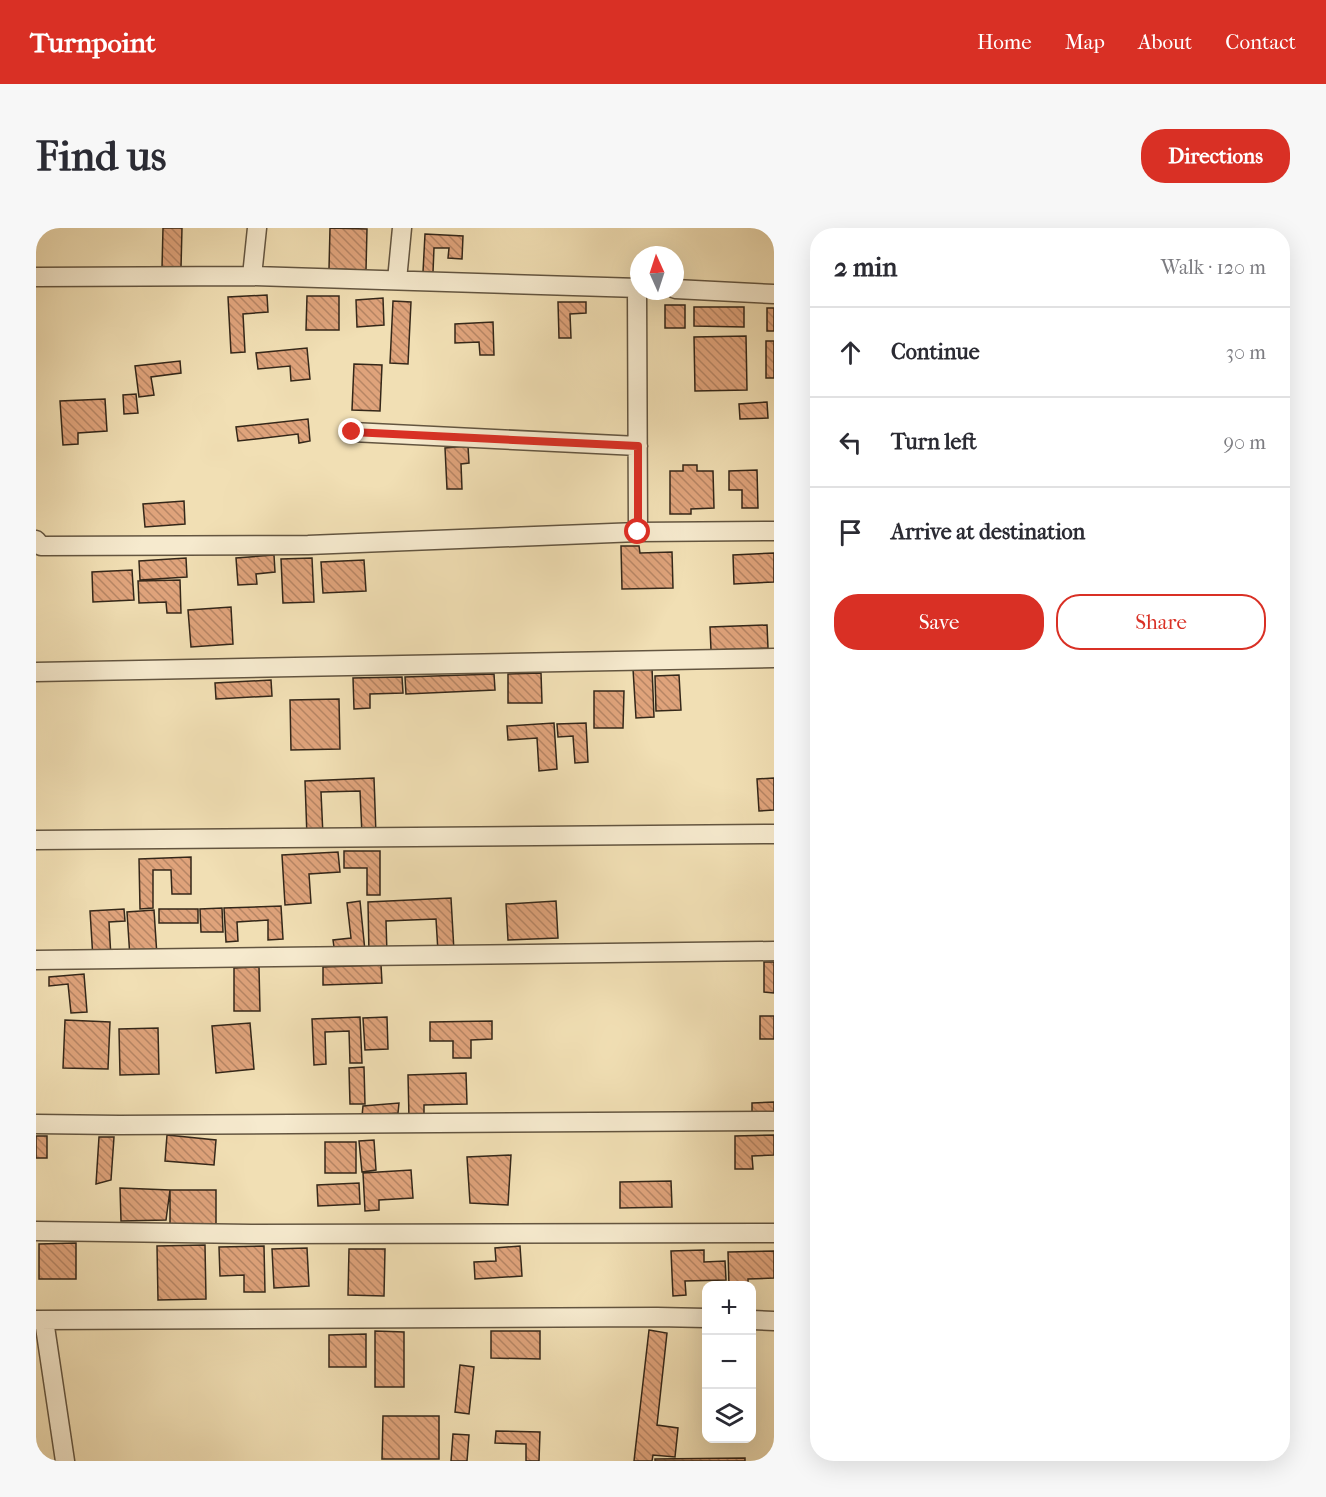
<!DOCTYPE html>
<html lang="en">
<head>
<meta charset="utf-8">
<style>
  body { margin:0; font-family:"IM FELL French Canon",serif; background:#f7f7f7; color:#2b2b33 }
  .controls { position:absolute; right:18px; bottom:18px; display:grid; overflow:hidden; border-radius:12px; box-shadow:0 6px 24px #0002 }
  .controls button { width:54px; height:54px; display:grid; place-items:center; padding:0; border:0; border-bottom:2px solid #e1e1e2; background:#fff; color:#2b2b33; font:30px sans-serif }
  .compass { position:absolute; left:594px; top:18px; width:54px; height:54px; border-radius:50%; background:#fff; box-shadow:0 6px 24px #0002; rotate:357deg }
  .stop { position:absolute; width:18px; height:18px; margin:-14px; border:4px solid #d93025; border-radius:50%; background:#fff }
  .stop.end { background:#d93025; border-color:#fff; box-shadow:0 2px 6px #0008 }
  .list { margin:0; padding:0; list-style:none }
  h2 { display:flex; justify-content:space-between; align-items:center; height:78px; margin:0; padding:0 24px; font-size:26px }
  h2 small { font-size:20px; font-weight:400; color:#7c7c81 }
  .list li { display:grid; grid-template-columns:39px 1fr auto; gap:18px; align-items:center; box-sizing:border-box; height:90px; padding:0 24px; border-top:2px solid #e1e1e2 }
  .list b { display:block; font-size:22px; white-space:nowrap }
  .list em { font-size:20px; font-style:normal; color:#7c7c81 }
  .actions { display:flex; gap:12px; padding:18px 24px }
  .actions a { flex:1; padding:14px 0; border:2px solid #d93025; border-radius:24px; text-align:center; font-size:21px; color:#d93025 }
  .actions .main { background:#d93025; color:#fff }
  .icon { flex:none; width:33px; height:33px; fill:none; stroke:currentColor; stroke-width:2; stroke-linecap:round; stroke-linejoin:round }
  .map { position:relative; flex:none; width:738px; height:1233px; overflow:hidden; border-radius:24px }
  header { display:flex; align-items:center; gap:36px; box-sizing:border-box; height:84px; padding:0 30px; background:#d93025; color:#fff }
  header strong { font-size:28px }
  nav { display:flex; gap:33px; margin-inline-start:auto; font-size:21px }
  .intro { display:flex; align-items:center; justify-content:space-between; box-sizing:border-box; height:144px; padding:0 36px }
  h1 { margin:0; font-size:42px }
  .button { padding:15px 27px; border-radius:24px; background:#d93025; color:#fff; font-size:21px; font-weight:700 }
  main { display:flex; gap:36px; padding:0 36px }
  aside { flex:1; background:#fff; border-radius:24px; box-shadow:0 6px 24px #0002 }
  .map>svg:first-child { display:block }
</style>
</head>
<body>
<header>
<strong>Turnpoint</strong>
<nav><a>Home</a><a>Map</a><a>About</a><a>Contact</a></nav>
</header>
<div class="intro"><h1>Find us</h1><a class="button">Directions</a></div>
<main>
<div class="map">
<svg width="738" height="1233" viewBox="0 0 738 1233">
  <defs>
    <pattern id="building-back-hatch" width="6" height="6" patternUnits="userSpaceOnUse" patternTransform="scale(1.5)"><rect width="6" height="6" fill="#dfa37b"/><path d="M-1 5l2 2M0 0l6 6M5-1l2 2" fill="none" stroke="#b68564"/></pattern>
  </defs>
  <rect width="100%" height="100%" fill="#f1dfb4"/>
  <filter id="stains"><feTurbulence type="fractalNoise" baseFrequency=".00333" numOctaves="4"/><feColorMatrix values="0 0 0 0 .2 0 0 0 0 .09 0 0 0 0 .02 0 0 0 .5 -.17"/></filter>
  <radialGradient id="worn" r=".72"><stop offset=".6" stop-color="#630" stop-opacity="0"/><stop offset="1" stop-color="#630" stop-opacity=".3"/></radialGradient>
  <path fill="url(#building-back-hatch)" stroke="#342719" stroke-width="1.5" d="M127,0h19l-1,40h-19z
    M294,0l37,1 -1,41 -37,-1z
    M389,6l38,2 -1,23 -14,-1 1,-10h-15l-1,24h-10z
    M231,67l1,17 -25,2 2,38 -14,1 -3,-56z
    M271,68h32v34h-33z
    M347,70l1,27 -27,2 -1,-27z
    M357,73l18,1 -3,62 -18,-1z
    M522,74h28v11l-16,1 1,24h-12z
    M629,77h20v23h-20z
    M658,79h50v20l-50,-1z
    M731,80h7v23h-7z
    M457,94l1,33h-14l-1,-13 -24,1v-19z
    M710,108l1,54 -52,1 -1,-54z
    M730,113h8v37h-8z
    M271,120l3,31 -19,2 -1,-15 -32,3 -2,-16z
    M144,133l1,12 -30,4 3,18 -15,2 -4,-31z
    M318,136l28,1 -2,46 -28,-1z
    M100,166l2,19 -14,1 -1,-19z
    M69,171l2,32 -29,2v11l-15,1 -3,-44z
    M731,174l1,16 -28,1 -1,-15z
    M272,191l2,22 -11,2 -1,-9 -60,7 -2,-14z
    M432,218l1,17 -8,1 1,25h-15l-2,-41z
    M647,237h14v6h16l1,37 -23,1v5h-21v-43h13z
    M721,242l1,38h-16v-18h-13v-19z
    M148,273l1,23 -40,3 -2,-23z
    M585,318h18l1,7 32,-1 1,36 -51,1z
    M738,325v29l-40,2 -1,-29z
    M238,327l1,17 -19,2 1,10 -19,1 -2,-27z
    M150,330l1,19 -47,3 -1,-19z
    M276,330l2,44 -31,1 -2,-44z
    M328,332l2,31 -43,2 -2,-31z
    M96,342l2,30 -41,2 -1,-30z
    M144,352l1,33h-14l-1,-11 -27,1 -1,-22z
    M195,379l2,37 -42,3 -3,-37z
    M731,397l1,23 -57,2 -1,-23z
    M616,440l2,49 -18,1 -3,-49z
    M505,445l1,30h-34v-29z
    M458,446l1,16 -89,4 -1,-17z
    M643,447l2,35 -25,1 -1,-35z
    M366,449l1,16 -33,1v14l-16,1 -1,-31z
    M235,452l1,16 -56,3 -1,-16z
    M558,463h30l-1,37h-29z
    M303,471l1,50 -49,1 -1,-50z
    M518,495l3,46 -18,2 -2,-33 -29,2 -1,-14z
    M550,495l2,39 -13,1 -2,-27 -15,1 -1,-13z
    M338,550l2,57h-14l-2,-44 -39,1 2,44 -16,1 -2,-56z
    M738,550v32l-15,1 -2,-32z
    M308,623h36v44h-13v-27h-23z
    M302,624l2,20 -31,2 2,29 -26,2 -3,-50z
    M155,629v37h-19l-1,-24h-18v38l-13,1 -1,-50z
    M415,670l3,53 -16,1 -2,-33 -50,2 1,33 -18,1 -1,-53z
    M324,673l5,50 -30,3 -2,-14 18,-2 -4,-35z
    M520,673l2,37 -50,2 -2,-36z
    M245,678l2,33 -15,1v-20l-31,2 1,19 -12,1 -2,-34z
    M186,680l1,24h-22l-1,-23z
    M88,681l1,12 -16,1 2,36 -18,1 -3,-48z
    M123,681h39v14h-39z
    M118,682l3,46 -27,2 -3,-46z
    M728,734h10v31l-10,-1z
    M345,737l1,18 -59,2v-18z
    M223,739l1,44h-26v-43z
    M48,746l3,38 -16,1 -3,-29 -19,2v-9z
    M724,788h14v23h-14z
    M324,789l2,46h-12l-1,-32 -24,1 1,32 -12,1 -2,-46z
    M351,789l1,32 -23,1 -2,-32z
    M29,792l45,2 -2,47 -45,-1z
    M456,793v18l-21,1v18h-18v-17h-23v-19z
    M214,795l4,46 -38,4 -4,-47z
    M122,800l1,46 -39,1 -1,-46z
    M328,839l1,37h-15l-1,-36z
    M430,845l1,31 -43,1v14h-15l-1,-44z
    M738,874v15h-22v-14z
    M363,875l-1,10 -36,3 1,-10z
    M131,907l49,5 -2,25 -49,-4z
    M738,907v20l-22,1 1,13h-18v-33z
    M0,908h11v22h-11z
    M63,909h15l-3,43 -15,4z
    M338,912l2,30 -14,2 -3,-31z
    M289,914h31v31h-31z
    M475,927l-3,50 -38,-2 -3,-46z
    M375,942l2,28 -34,2v10l-14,1 -2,-38z
    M635,953l1,26 -52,1v-26z
    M323,955l1,21 -42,2 -1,-21z
    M84,960l50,2 -4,30 -45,1z
    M134,962h46v35h-46z
    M40,1015v36h-37v-35z
    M169,1017l1,54 -48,1 -1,-54z
    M228,1018l1,46h-21v-17l-24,1 -1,-29z
    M484,1018l2,30 -47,3 -1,-17 22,-1 -1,-13z
    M271,1020l2,38 -35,2 -2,-39z
    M313,1021h36l-1,47 -36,-1z
    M668,1022v12l21,-1 1,19 -41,1 1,14 -13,1 -2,-45z
    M738,1023v27l-26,1v7h-19l-1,-34z
    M613,1102l18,3 -10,92 21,3 -3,29 -22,-2 -1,6h-18z
    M339,1103l29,1v55h-29z
    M455,1103h49v28l-49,-1z
    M330,1106v33h-37v-32z
    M424,1137l14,2 -5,47 -14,-2z
    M347,1188h56v43h-57z
    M460,1203l44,1 -1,29h-13v-17l-31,-1z
    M417,1206l16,1 -2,26h-16z
    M709,1230v3h-90v-2z"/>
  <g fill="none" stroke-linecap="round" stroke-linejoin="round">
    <defs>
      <path id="street" d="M216,48l5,-48
        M0,49l216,-1 387,12
        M361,52l5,-52
        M601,59l1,245
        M639,61l99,5
        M316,204l286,14
        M0,312l5,6 267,-1 330,-13 136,-1
        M0,444l738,-14
        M0,612l738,-6
        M0,732l738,-9
        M0,896l83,1 655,-4
        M0,1003l215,3 523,-1
        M0,1092l621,-3 49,1
        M8,1092l21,141
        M716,1092l22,1"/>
    </defs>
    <use href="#street" stroke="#635540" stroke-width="21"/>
    <use href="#street" stroke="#f6eace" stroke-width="18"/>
  </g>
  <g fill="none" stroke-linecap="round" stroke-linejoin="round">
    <path stroke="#d93025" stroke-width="8" d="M316,204l286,14v86"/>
  </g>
  <rect width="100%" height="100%" filter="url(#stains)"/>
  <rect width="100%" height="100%" fill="url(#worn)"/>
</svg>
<div class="controls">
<button>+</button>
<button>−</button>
<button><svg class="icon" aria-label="layers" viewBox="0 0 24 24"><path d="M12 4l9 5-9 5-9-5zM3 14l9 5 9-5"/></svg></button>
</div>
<svg class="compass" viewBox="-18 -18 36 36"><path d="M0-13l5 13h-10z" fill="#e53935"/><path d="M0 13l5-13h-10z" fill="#7c7c81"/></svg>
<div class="stop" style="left:602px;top:304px"></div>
<div class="stop end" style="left:316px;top:204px"></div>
</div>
<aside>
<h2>2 min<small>Walk · 120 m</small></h2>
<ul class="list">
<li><svg class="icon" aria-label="ahead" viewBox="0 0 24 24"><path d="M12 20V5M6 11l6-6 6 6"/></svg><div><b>Continue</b></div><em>30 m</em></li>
<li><svg class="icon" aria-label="left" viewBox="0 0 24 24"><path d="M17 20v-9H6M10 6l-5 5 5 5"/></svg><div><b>Turn left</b></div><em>90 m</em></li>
<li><svg class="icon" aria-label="arrive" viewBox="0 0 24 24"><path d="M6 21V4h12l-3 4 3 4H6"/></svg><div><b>Arrive at destination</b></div></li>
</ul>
<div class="actions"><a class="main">Save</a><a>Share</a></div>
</aside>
</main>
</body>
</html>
